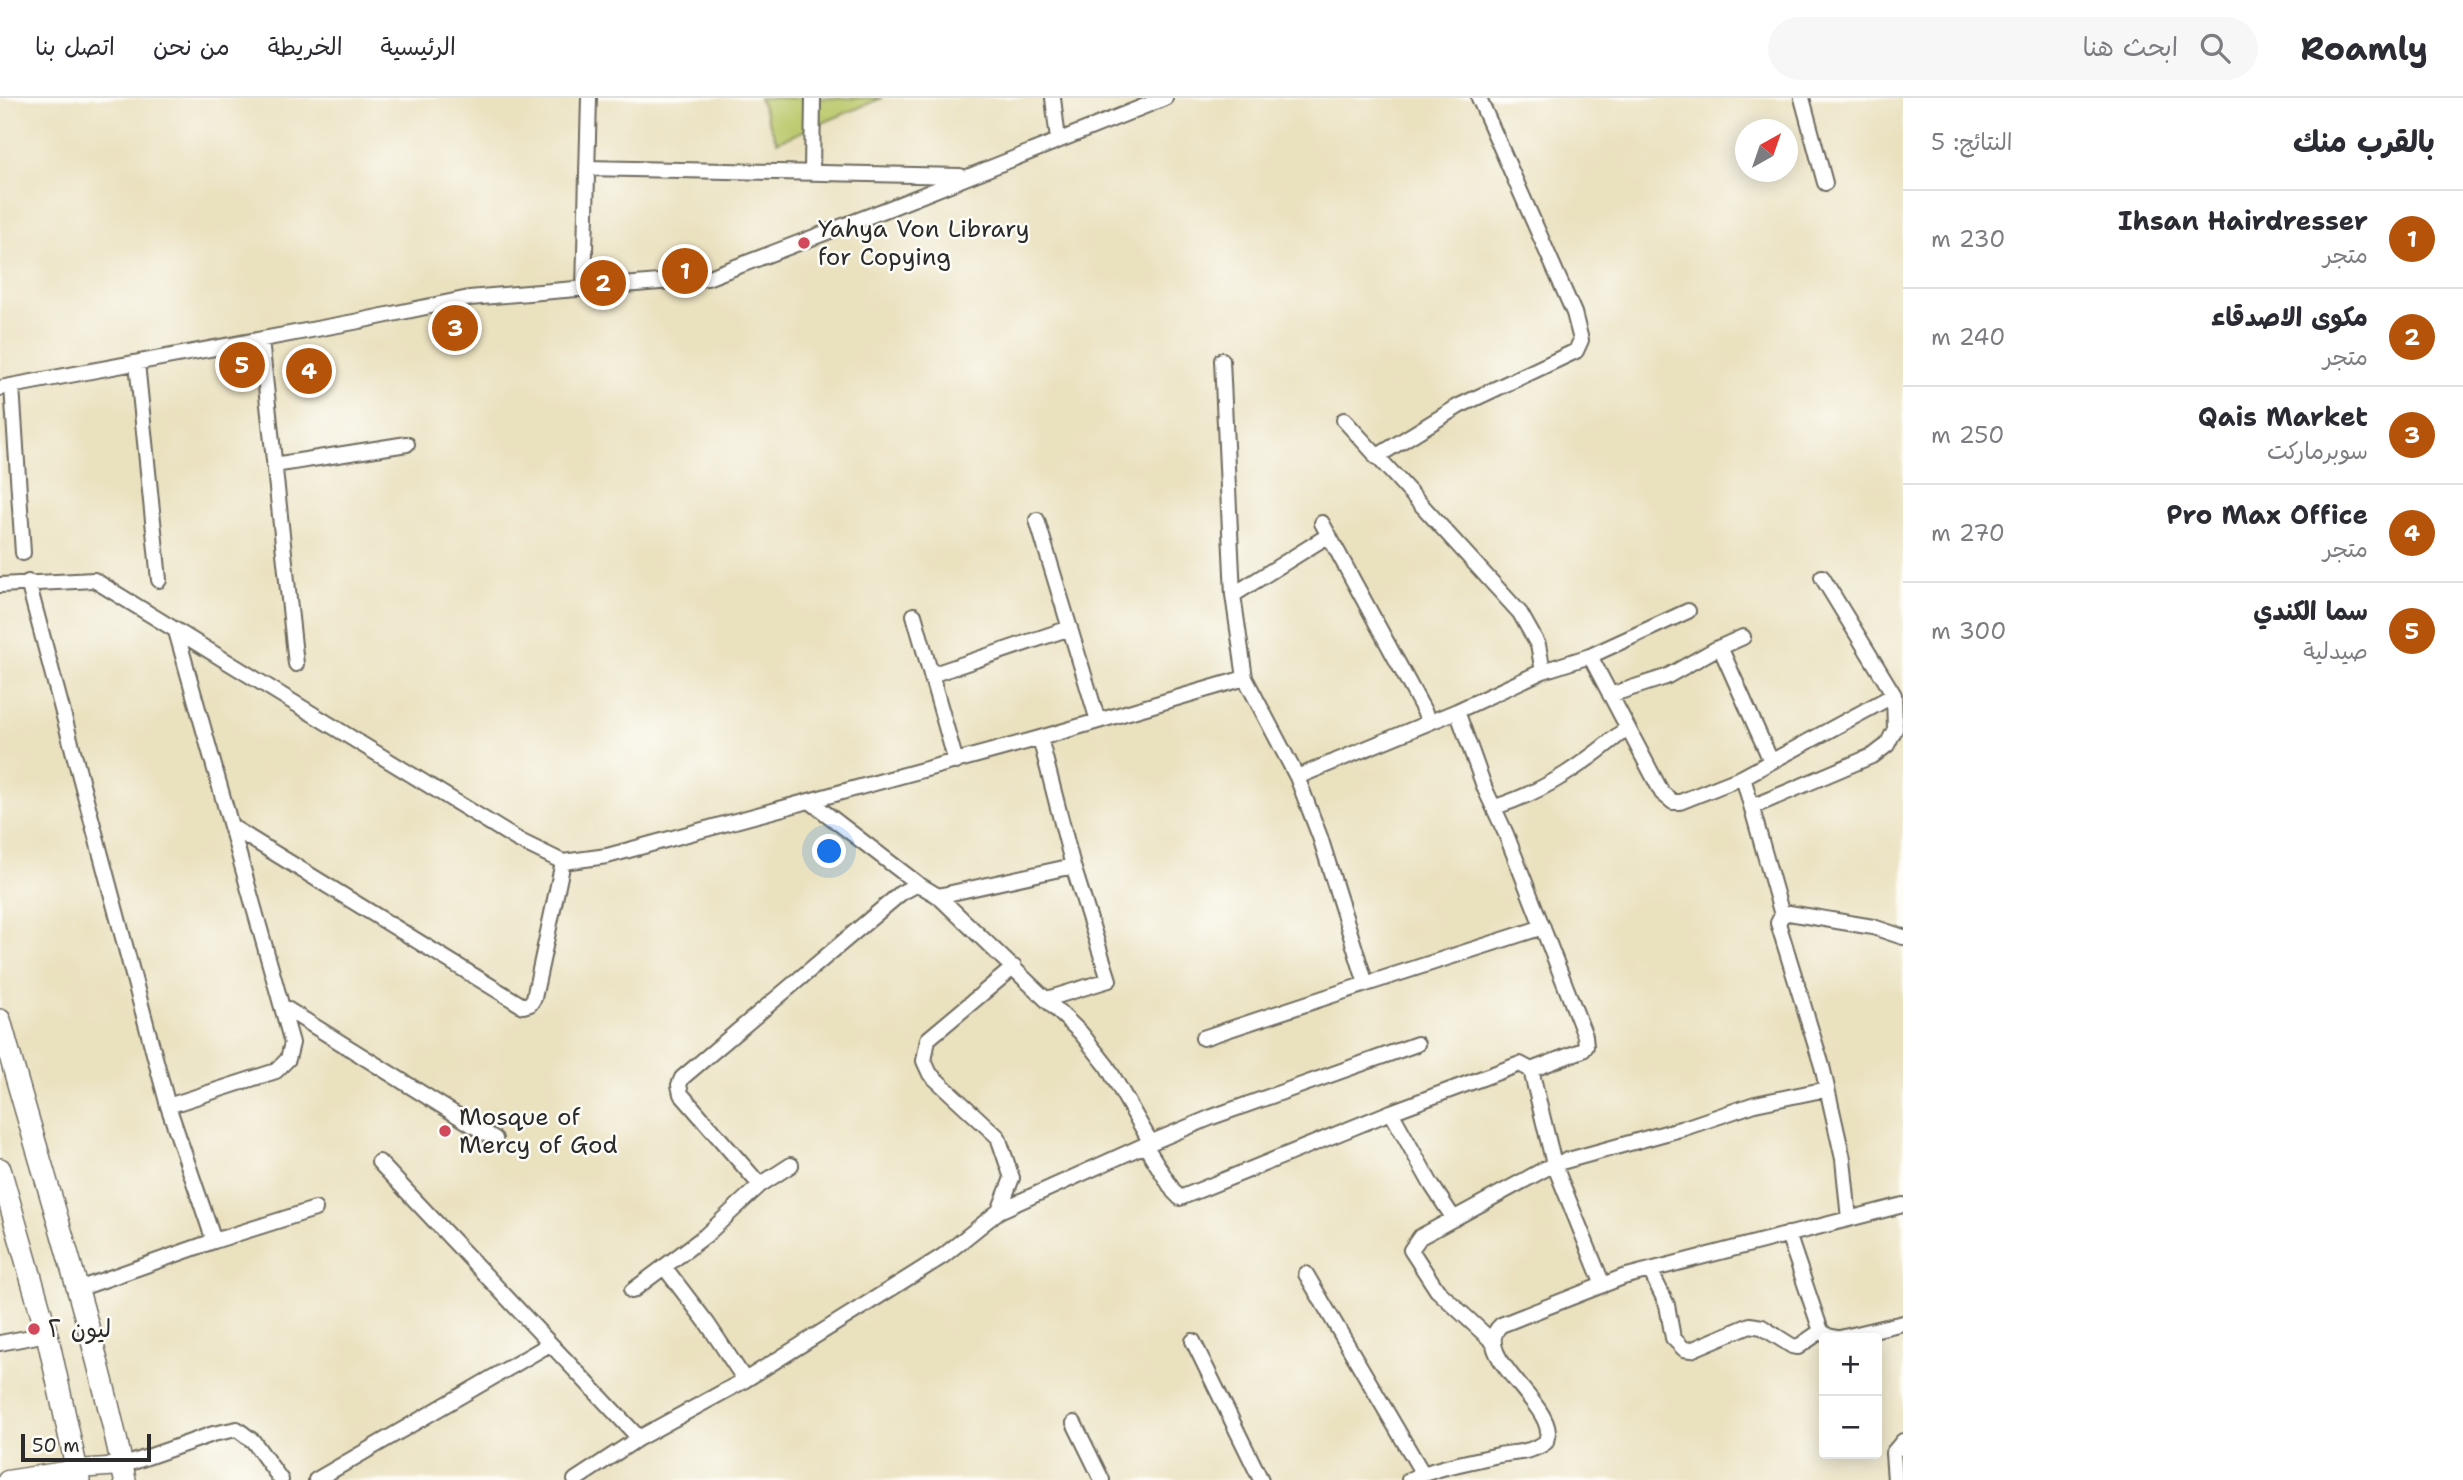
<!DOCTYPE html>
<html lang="ar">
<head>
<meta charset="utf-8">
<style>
  body { margin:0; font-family:"Shantell Sans","Playpen Sans Arabic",sans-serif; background:#f7f7f7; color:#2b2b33; direction:rtl }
  .controls { position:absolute; right:21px; bottom:21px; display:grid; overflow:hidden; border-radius:7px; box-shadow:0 4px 18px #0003 }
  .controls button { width:63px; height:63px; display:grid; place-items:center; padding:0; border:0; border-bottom:2px solid #e1e1e2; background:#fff; color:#2b2b33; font:35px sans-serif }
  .compass { position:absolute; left:1735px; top:21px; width:63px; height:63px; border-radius:50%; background:#fff; box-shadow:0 4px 18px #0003; rotate:40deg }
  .scale { position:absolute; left:21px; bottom:18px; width:130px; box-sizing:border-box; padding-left:7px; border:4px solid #2b2b2b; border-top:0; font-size:19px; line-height:24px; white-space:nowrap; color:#2b2b2b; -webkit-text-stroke:5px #fdfcf7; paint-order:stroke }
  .you { position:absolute; left:830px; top:754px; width:24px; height:24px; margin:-18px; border:5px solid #fff; border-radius:50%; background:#1a73e8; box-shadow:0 0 0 10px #1a73e833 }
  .badge { display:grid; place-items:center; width:46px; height:46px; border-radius:50%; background:#b45309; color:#fff; font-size:23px; font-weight:700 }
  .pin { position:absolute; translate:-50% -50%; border:4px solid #fff; box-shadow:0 2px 7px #0006 }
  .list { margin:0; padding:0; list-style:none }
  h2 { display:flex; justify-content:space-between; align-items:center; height:91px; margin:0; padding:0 28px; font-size:30px }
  h2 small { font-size:23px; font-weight:400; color:#7c7c81 }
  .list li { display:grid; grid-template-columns:46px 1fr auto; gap:21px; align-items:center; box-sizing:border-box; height:98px; padding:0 28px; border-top:2px solid #e1e1e2 }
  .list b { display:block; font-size:26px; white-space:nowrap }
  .list p { margin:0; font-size:23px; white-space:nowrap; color:#7c7c81 }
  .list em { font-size:23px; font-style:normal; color:#7c7c81 }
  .icon { flex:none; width:38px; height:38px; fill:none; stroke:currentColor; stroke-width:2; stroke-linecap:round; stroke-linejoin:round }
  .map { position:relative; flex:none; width:1903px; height:1382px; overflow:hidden; direction:ltr }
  header { display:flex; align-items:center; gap:42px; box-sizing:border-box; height:98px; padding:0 35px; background:#fff; border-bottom:2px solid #e1e1e2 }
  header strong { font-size:33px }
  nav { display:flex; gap:38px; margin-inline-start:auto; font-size:24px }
  .search { width:490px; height:63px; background:#f7f7f7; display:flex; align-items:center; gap:18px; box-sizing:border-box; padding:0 24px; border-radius:38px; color:#7c7c81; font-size:26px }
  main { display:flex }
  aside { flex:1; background:#fff }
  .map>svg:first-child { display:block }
</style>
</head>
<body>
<header>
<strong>Roamly</strong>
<div class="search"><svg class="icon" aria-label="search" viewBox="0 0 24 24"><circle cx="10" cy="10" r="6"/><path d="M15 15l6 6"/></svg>ابحث هنا</div>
<nav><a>الرئيسية</a><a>الخريطة</a><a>من نحن</a><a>اتصل بنا</a></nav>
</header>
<main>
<aside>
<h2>بالقرب منك<small>النتائج: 5</small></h2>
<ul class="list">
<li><span class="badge">1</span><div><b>Ihsan Hairdresser</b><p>متجر</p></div><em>230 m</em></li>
<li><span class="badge">2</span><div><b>مكوى الاصدقاء</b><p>متجر</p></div><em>240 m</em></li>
<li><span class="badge">3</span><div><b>Qais Market</b><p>سوبرماركت</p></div><em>250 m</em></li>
<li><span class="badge">4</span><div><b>Pro Max Office</b><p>متجر</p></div><em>270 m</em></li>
<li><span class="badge">5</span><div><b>سما الكندي</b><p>صيدلية</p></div><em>300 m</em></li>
</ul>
</aside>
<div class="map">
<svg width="1903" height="1382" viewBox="0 0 1903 1382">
  <rect width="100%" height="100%" fill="#fdfcf7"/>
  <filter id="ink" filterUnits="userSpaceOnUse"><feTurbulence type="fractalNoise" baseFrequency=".0143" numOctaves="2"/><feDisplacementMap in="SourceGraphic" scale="14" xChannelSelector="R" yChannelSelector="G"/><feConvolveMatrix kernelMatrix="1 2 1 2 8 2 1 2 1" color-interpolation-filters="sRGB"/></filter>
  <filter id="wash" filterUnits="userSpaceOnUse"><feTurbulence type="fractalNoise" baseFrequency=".00686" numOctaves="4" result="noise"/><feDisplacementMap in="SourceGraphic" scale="28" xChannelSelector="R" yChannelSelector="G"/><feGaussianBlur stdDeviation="1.57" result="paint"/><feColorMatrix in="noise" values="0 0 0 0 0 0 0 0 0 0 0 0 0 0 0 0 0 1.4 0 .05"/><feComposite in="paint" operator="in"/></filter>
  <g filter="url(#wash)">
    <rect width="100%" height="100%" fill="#eae1bf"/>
    <path fill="#bbc86a" stroke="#737a4a" stroke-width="2" d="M759,0h123l-105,44z"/>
  </g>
  <g filter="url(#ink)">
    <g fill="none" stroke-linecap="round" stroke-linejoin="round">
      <defs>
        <path id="minor" d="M1053,0l5,42
          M1802,0l23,85
          M587,70l373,8
          M812,74l1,-74
          M584,192l5,-192
          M261,242l35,324
          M1222,262l11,235 12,83 52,99 160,-66 86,-40 -5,-26 -18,-32 -176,-193
          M137,265l22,217
          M12,288l11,167
          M0,290l354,-66 115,-24 238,-20 183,-70 275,-110
          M1376,359l83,-51 117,-55 5,-11 -7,-27 -95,-215
          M274,367l133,-21
          M1037,422l61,201
          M1322,425l108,199
          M28,484l140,524 46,135
          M0,487l94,-5 424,260 45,22 44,-6 433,-118 205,-60
          M1233,497l96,-60
          M914,517l42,147
          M1720,549l51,114
          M1590,558l72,137 11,9h7l63,-25 151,-82
          M1543,573l47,-15 98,-45
          M931,577l139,-47
          M1610,597l56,-18 48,-27 29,-13
          M1457,613l28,78 21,45 79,202 1,10 -3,4 -52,20
          M1040,640l33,128 36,114 -62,19
          M1743,679l39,138
          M811,704l107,82 20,12 143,137 26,33 44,77
          M1495,709c52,-16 91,-45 132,-79
          M1752,709l122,-52 13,-10 8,-16 -1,-34 -72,-118
          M232,729l291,179 7,-2 4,-6 29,-136
          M938,798l135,-30
          M1366,886l177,-57
          M282,908l213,133
          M1203,940l163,-54 -46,-147 -23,-60
          M168,1008l108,-35 12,-12 4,-16 -116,-412
          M1391,1014l40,72 23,35
          M1145,1047l29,47 6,6 211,-86 129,-48 11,6 23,94 49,121
          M379,1064l260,276
          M760,1087l-79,-91 -2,-9 3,-7 219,-185 17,-9
          M999,1113l13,-33 -14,-41 -68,-63 -6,-13 4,-22 86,-72
          M1849,1121l-6,-60 -21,-93 -44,-143 4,-8 7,-2 84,14 30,10
          M1788,1136l33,97 7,5 9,2
          M665,1170l42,55 38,57
          M1650,1172l17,35 6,33 11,11 7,1 59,-25 12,2 30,19 6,1 23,-16
          M1306,1176l117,200
          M78,1191l136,-48 101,-32
          M632,1193l73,-55 55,-51 31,-20
          M1840,1240l63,-15
          M1193,1243l68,139
          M1493,1244l-56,-52 -26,-40 9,-13 134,-73 130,-36 71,-24 72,-15
          M0,1245l47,-9
          M1074,1325l28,57
          M122,1368l91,-32 24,-5 16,12 28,39
          M316,1382l234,-136
          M575,1382l64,-42 106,-58 198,-124 56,-45 146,-66 67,-28 205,-73
          M1409,1382c28,-13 60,-18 90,-25 17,-3 32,-2 47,-13 0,-3 2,-7 2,-10 -2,-33 -78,-80 -47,-107l122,-48 280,-72
          M1895,1382l-2,-27 10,-12"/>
        <path id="tertiary" d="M7,1382l70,-11 45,-3"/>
        <path id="secondary" d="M0,922c42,153 93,304 125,460
          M0,1071l47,165 32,146"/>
      </defs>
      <use href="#minor" stroke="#6e6b5f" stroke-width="18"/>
      <use href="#tertiary" stroke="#6e6b5f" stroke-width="21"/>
      <use href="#secondary" stroke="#6e6b5f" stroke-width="24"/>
      <use href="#minor" stroke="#fff" stroke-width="14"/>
      <use href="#tertiary" stroke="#fff" stroke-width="18"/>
      <use href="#secondary" stroke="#fff" stroke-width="21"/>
    </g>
  </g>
  <g fill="#d1495b" stroke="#fdfcf7" stroke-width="2.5">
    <circle cx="804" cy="145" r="7"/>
    <circle cx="445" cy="1033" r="7"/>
    <circle cx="34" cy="1231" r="7"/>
  </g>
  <g text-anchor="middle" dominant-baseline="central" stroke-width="5" stroke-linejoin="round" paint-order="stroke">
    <g font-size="24" fill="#2b2b2b" stroke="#fdfcf7" text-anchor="start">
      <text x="818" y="131">Yahya Von Library<tspan x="818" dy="28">for Copying</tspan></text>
      <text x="459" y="1019">Mosque of<tspan x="459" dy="28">Mercy of God</tspan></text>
      <text x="48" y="1231">ليون ٢</text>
    </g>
  </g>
</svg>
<div class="controls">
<button>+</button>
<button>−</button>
</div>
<svg class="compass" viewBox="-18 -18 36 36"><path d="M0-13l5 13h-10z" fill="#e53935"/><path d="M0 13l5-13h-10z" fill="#7c7c81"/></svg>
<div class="scale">50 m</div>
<div class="you"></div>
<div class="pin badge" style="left:685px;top:173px">1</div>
<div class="pin badge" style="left:603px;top:185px">2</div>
<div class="pin badge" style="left:455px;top:230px">3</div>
<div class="pin badge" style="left:309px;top:273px">4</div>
<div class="pin badge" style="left:242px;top:267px">5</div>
</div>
</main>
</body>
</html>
